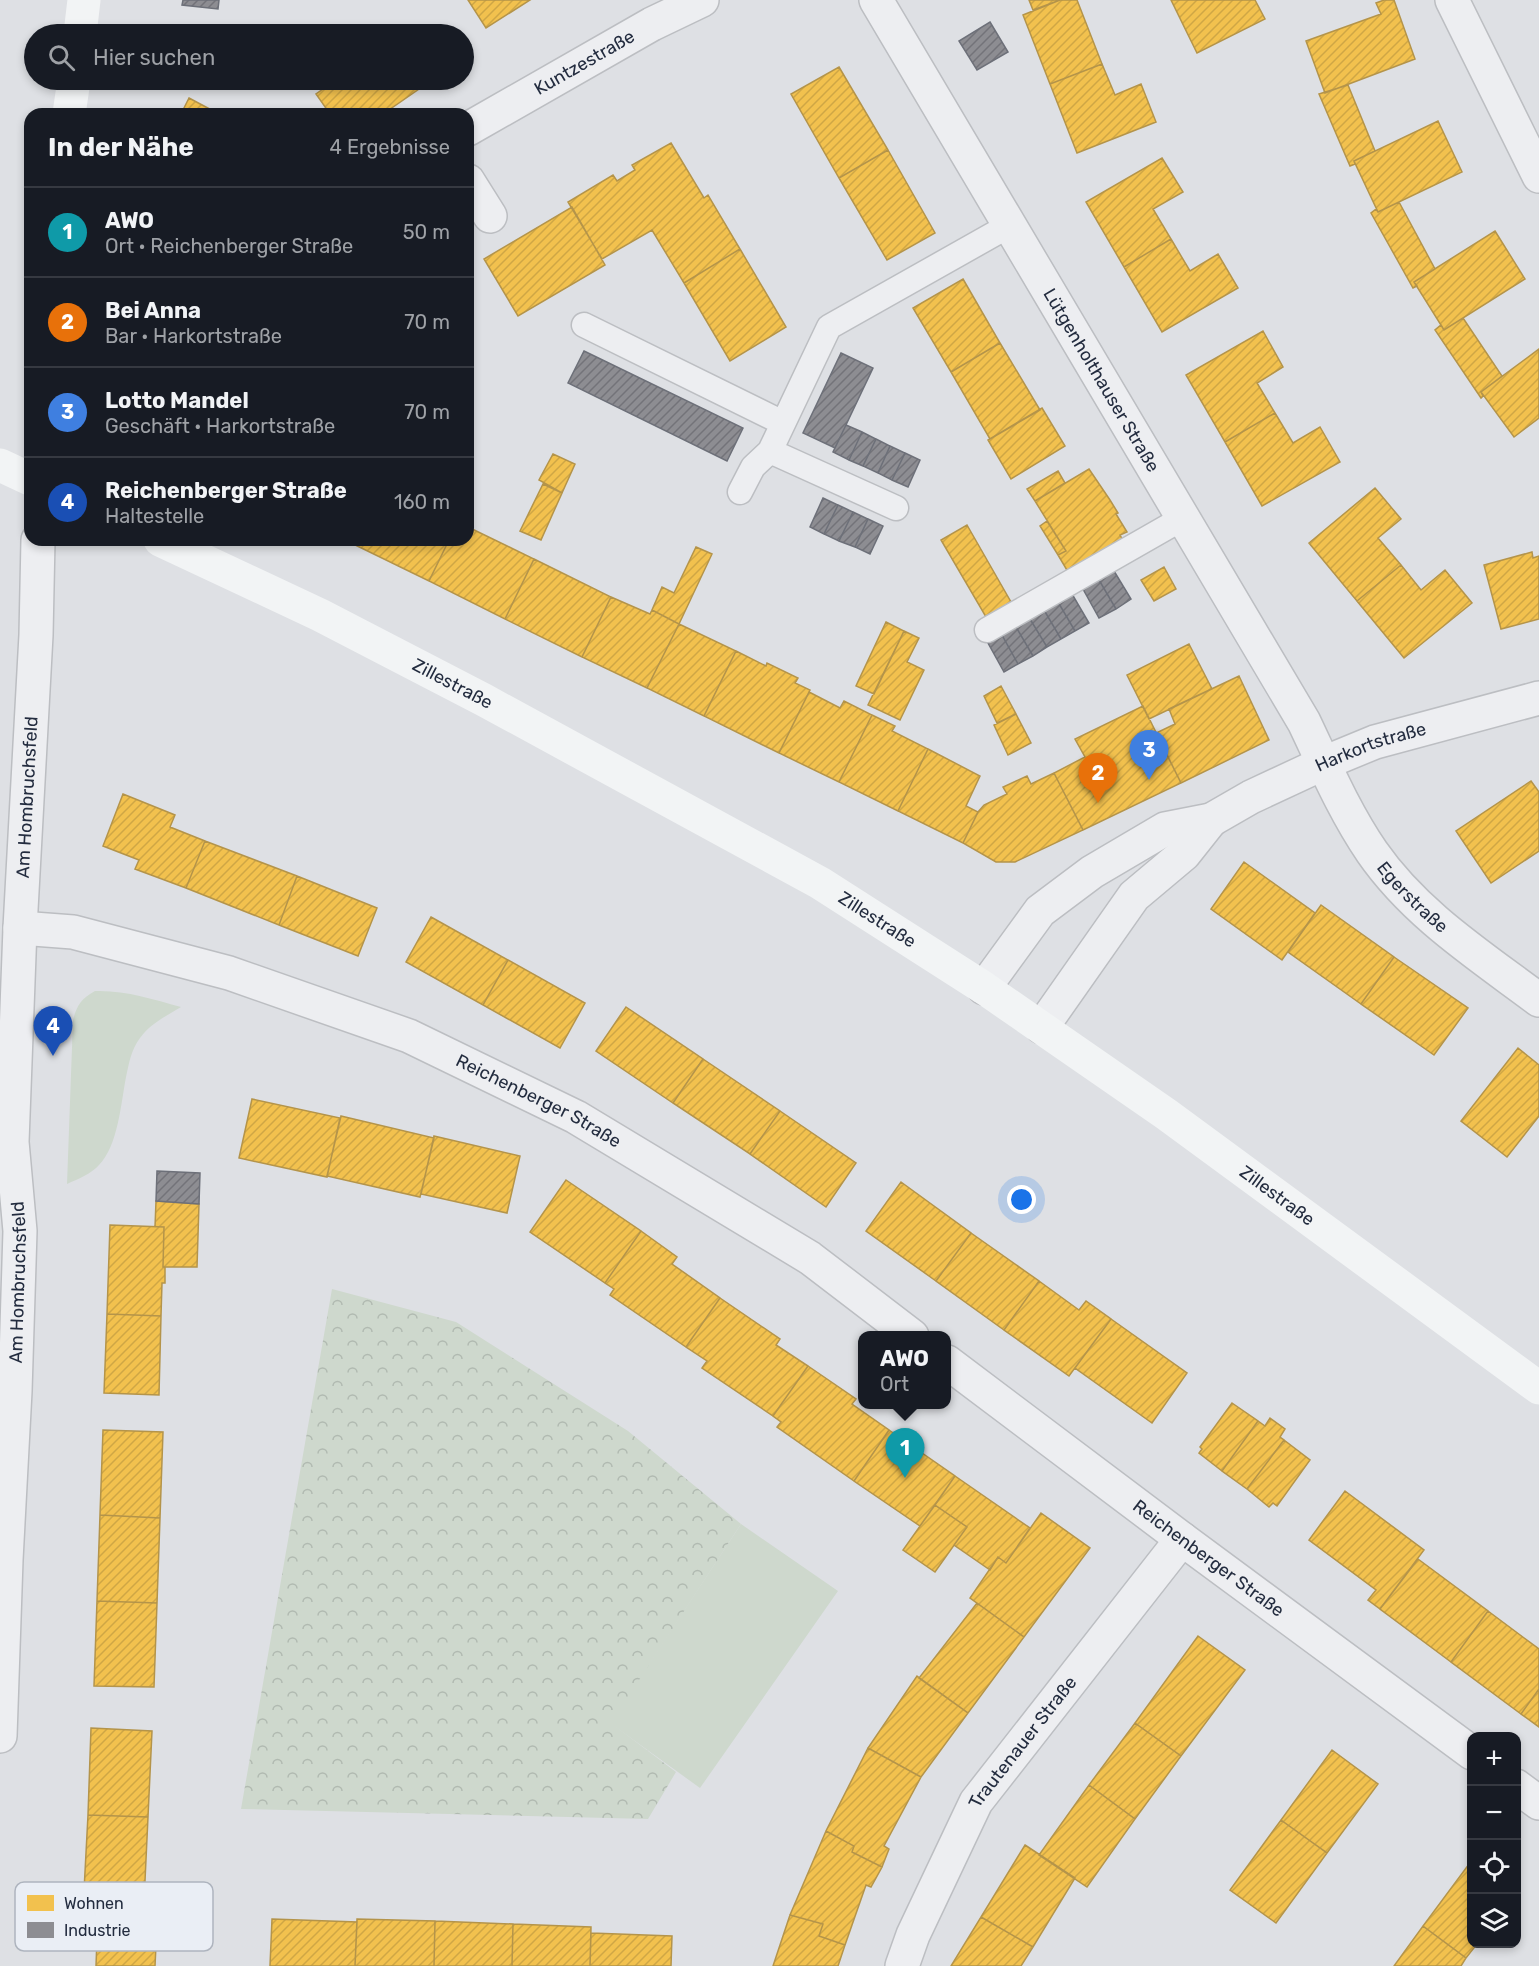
<!DOCTYPE html>
<html lang="de">
<head>
<meta charset="utf-8">
<style>
  body { margin:0; font-family:Rubik,sans-serif; background:#20242c; color:#f1f3f6 }
  .controls { position:absolute; right:18px; bottom:18px; display:grid; overflow:hidden; border-radius:12px; box-shadow:0 3px 9px #0003 }
  .controls button { width:54px; height:54px; display:grid; place-items:center; padding:0; border:0; border-bottom:2px solid #363941; background:#171b24; color:#f1f3f6; font:30px sans-serif }
  .you { position:absolute; left:1022px; top:1200px; width:21px; height:21px; margin:-15px; border:4px solid #fff; border-radius:50%; background:#1a73e8; box-shadow:0 0 0 9px #1a73e833 }
  .badge { display:grid; place-items:center; width:39px; height:39px; border-radius:50%; background:#646b79; color:#fff; font-size:20px; font-weight:700 }
  .pin { position:absolute; translate:-50% -50px; filter:drop-shadow(0 2px 3px #0008) }
  .pin::after { content:''; position:absolute; top:32px; width:21px; height:18px; background:inherit; clip-path:polygon(0 0,100% 0,50% 100%) }
  .popup { position:absolute; left:858px; top:1331px; width:93px; height:78px; box-sizing:border-box; display:grid; place-content:center; border-radius:12px; background:#171b24; filter:drop-shadow(0 2px 4px #0005); font-size:20px; white-space:nowrap; color:#9ea1a6 }
  .popup b { font-size:22px; color:#f1f3f6 }
  .popup::after { content:''; position:absolute; left:50%; top:100%; margin-left:-12px; border:12px solid transparent; border-top-color:#171b24 }
  .list { margin:0; padding:0; list-style:none }
  h2 { display:flex; justify-content:space-between; align-items:center; height:78px; margin:0; padding:0 24px; font-size:26px }
  h2 small { font-size:20px; font-weight:400; color:#9ea1a6 }
  .list li { display:grid; grid-template-columns:39px 1fr auto; gap:18px; align-items:center; box-sizing:border-box; height:90px; padding:0 24px; border-top:2px solid #363941 }
  .list b { display:block; font-size:22px; white-space:nowrap }
  .list p { margin:0; font-size:20px; white-space:nowrap; color:#9ea1a6 }
  .list em { font-size:20px; font-style:normal; color:#9ea1a6 }
  .icon { flex:none; width:33px; height:33px; fill:none; stroke:currentColor; stroke-width:2; stroke-linecap:round; stroke-linejoin:round }
  .map { position:relative; flex:none; width:1539px; height:1966px; overflow:hidden }
  .search { position:absolute; background:#171b24; box-shadow:0 3px 9px #0003; left:24px; top:24px; width:450px; height:66px; display:flex; align-items:center; gap:15px; box-sizing:border-box; padding:0 21px; border-radius:33px; color:#9ea1a6; font-size:22px }
  .panel { position:absolute; background:#171b24; box-shadow:0 3px 9px #0003; left:24px; top:108px; width:450px; height:438px; border-radius:18px }
  .map>svg:first-child { display:block }
</style>
</head>
<body>
<div class="map">
<svg width="1539" height="1966" viewBox="0 0 1539 1966">
  <defs>
    <pattern id="forest-crowns" width="20" height="18" patternUnits="userSpaceOnUse" patternTransform="scale(1.5)"><rect width="20" height="18" fill="#ced8cd"/><path d="M2 6a3 3 0 1 1 6 0M12 15a3 3 0 1 1 6 0" fill="none" stroke="#b1bab1"/></pattern>
    <pattern id="homes-hatch" width="6" height="6" patternUnits="userSpaceOnUse" patternTransform="scale(1.5)"><rect width="6" height="6" fill="#f2c14e"/><path d="M-1 1l2-2M0 6l6-6M5 7l2-2" fill="none" stroke="#cfa645"/></pattern>
    <pattern id="industry-hatch" width="6" height="6" patternUnits="userSpaceOnUse" patternTransform="scale(1.5)"><rect width="6" height="6" fill="#8d8d92"/><path d="M-1 1l2-2M0 6l6-6M5 7l2-2" fill="none" stroke="#737379"/></pattern>
  </defs>
  <rect width="100%" height="100%" fill="#dee0e4"/>
  <path fill="#ced8cd" d="M95,991c30,-1 57,8 86,16 -15,9 -31,17 -41,31 -9,12 -11,25 -14,39 -5,26 -8,69 -27,88 -8,9 -21,14 -32,19l6,-164c4,-15 8,-21 22,-29z
    M741,1524l97,67 -138,197 -90,-65z"/>
  <path fill="url(#forest-crowns)" d="M332,1289l124,33 172,109 113,93 -130,199 65,49 -28,47 -407,-10z"/>
  <path fill="url(#homes-hatch)" stroke="#b4944a" stroke-width="1.5" d="M468,0h62l-44,28z
    M1029,0h31l-27,10z
    M1060,0h17l25,64 -52,20 -27,-69z
    M1171,0h84l10,19 -68,34z
    M1384,0h10l21,59 -90,34 -19,-52 75,-27 -5,-11z
    M1102,64l13,31 26,-11 15,38 -79,31 -27,-69z
    M839,67l49,83 -49,28 -48,-84z
    M336,80h96l-49,34h-53l-14,-20z
    M1348,85l27,66 -21,10 1,3 -5,2 -31,-72z
    M189,98l30,16h-38z
    M1438,121l24,51 -84,40 -24,-51z
    M671,143l33,55 4,-3 32,54 -56,34 -32,-53 -50,29 -34,-57 45,-27 4,6 18,-11 -3,-5z
    M888,150l47,83 -48,27 -48,-82z
    M1162,158l21,34 -30,17 18,30 -47,28 -38,-65z
    M1399,202l36,67 -21,13 3,4 -4,2 -42,-75 5,-4 2,3z
    M572,207l33,58 -87,51 -34,-57z
    M1495,231l30,48 -81,51 -30,-48z
    M1171,239l19,32 28,-17 20,34 -76,44 -38,-65z
    M740,249l46,78 -56,34 -46,-78z
    M963,279l37,64 -49,29 -38,-64z
    M1463,318l39,58 -21,16 2,4 -2,2 -46,-68 6,-5 3,5z
    M1263,331l20,36 -26,16 18,30 -50,29 -39,-67z
    M1000,343l40,67 -50,29 -39,-67z
    M1539,349v69l-25,19 -33,-45z
    M1042,408l23,38 -54,33 -23,-39z
    M1275,413l18,30 27,-16 20,35 -78,44 -37,-64z
    M553,454l22,10 -13,29 -23,-13z
    M1089,469l21,31 8,13 -2,1 11,18 -7,3 5,9 -54,33 -13,-22 8,-4 -31,-50z
    M1058,471l7,12 -30,18 -8,-12z
    M543,484l19,9 -21,47 -21,-9z
    M1375,488l26,31 -23,19 23,27 -44,36 -48,-58z
    M1047,521l19,30 -8,4 -18,-29z
    M967,525l44,77 -25,15 -45,-77z
    M468,527l66,32 -29,60 -76,-38 20,-41h19z
    M345,540h104l-20,41z
    M696,547l16,7 -33,70 -27,-14 10,-23 12,6z
    M1532,552l1,6 6,-2v63l-38,10 -17,-64z
    M534,559l77,38 -29,60 -77,-38z
    M1401,565l20,25 24,-20 27,33 -68,55 -47,-57z
    M1164,567l12,22 -22,12 -13,-21z
    M611,597l39,17 2,-4 27,14 -32,64 -65,-31z
    M886,622l18,9 -30,63 -18,-8z
    M679,624l57,27 -32,65 -57,-28z
    M904,631l15,7 -12,24 17,8 -24,50 -32,-15z
    M1189,644l23,45 -63,30 -22,-44z
    M736,651l30,15 1,-3 31,15 -3,5 15,7 -31,63 -75,-37z
    M1239,676l30,64 -88,43 -25,-50 19,-9 -6,-15z
    M1001,686l15,28 -19,9 -13,-27z
    M809,692l31,16 4,-7 28,14 -33,67 -60,-29z
    M1143,706l38,77 -98,47 -29,-57 31,-16 -10,-18z
    M1016,714l15,29 -23,12 -14,-30z
    M872,715l23,11 -3,5 36,18 -30,62 -59,-29z
    M928,749l52,27 -14,30 12,6 -15,31 -65,-32z
    M1054,773l29,57 -68,32h-19l-33,-19 15,-31 6,-7 23,-11 -4,-7 24,-11 4,8z
    M1531,781l8,11v59l-48,32 -35,-52z
    M123,794l52,21 -5,12 35,14 -19,47 -51,-19 4,-9 -36,-14z
    M205,841l92,35 -18,49 -93,-37z
    M1244,862l71,51 -33,47 -71,-51z
    M297,876l80,32 -19,48 -79,-31z
    M1321,905l73,52 -33,47 -73,-52z
    M431,917l77,43 -25,45 -77,-43z
    M1394,957l74,51 -34,47 -73,-51z
    M508,960l77,43 -25,45 -77,-43z
    M626,1007l77,52 -30,44 -77,-52z
    M1518,1048l21,17v51l-32,41 -46,-36z
    M703,1059l77,52 -30,43 -77,-51z
    M252,1099l88,19 -13,59 -88,-19z
    M780,1111l76,52 -30,44 -76,-53z
    M341,1116l93,22 -14,59 -93,-21z
    M434,1136l86,20 -13,57 -86,-19z
    M566,1180l75,51 -36,52 -75,-51z
    M901,1182l70,51 -35,48 -70,-50z
    M156,1201l43,3 -2,63h-34l1,-40h-9z
    M110,1225l54,2 -1,40h2v16h-3l-1,33 -54,-2z
    M641,1231l36,26 -5,7 48,34 -34,49 -76,-52 4,-6 -9,-6z
    M971,1233l68,48 -35,49 -68,-49z
    M1039,1281l40,29 7,-9 25,18 -42,57 -65,-46z
    M720,1298l60,41 -4,6 32,21 -35,50 -71,-48 5,-7 -21,-14z
    M107,1314l54,2 -2,79 -55,-2z
    M1111,1319l76,54 -35,50 -77,-55z
    M808,1366l48,33 -4,5 37,26 -35,51 -77,-54 4,-5 -8,-6z
    M1232,1403l26,18 -36,50 -23,-18 3,-4 -2,-2z
    M1270,1418l15,11 -5,8 4,3 -37,49 -25,-18 36,-50 7,5z
    M103,1430l60,2 -3,86 -60,-3z
    M889,1430l66,46 -35,50 -66,-45z
    M1284,1440l26,20 -33,46 -4,-3 -4,4 -22,-18z
    M955,1476l75,52 -24,35 -8,-6 -8,13 -36,-25 13,-18 -32,-22z
    M1345,1491l79,59 -44,59 -12,-9 8,-10 -67,-50z
    M935,1505l32,22 -32,45 -32,-22z
    M1041,1513l49,35 -66,89 -54,-39 28,-41 8,6z
    M100,1515l60,3 -3,85 -60,-2z
    M1418,1559l70,52 -37,51 -71,-53z
    M97,1601l60,2 -3,84 -60,-1z
    M977,1603l47,34 -56,76 -49,-35z
    M1488,1611l51,38v40l-18,25 -70,-52z
    M1198,1636l47,34 -64,86 -46,-33z
    M917,1676l51,37 -47,64 -53,-29z
    M1539,1689v38l-18,-13z
    M1135,1723l46,33 -46,63 -46,-34z
    M91,1728l61,3 -4,86 -60,-2z
    M868,1748l53,29 -37,69 5,3 -7,18 -30,-15 2,-6 -28,-15z
    M1332,1750l46,34 -51,69 -46,-33z
    M1089,1785l46,34 -48,68 -48,-32z
    M88,1815l60,2 -4,85 -29,-1 -1,10 -31,-1z
    M1281,1820l46,33 -51,70 -46,-33z
    M826,1831l28,15 -2,6 30,15 -11,20 -5,-2 -21,60 -26,-9 4,-12 -33,-9z
    M1025,1845l50,33 -42,69 -52,-30z
    M1472,1860v84h5l-11,14 -43,-32z
    M115,1901l43,2 -3,63h-59l2,-56 16,1z
    M790,1915l33,9 -4,12 26,9 -7,21h-65z
    M981,1917l52,30 -12,19h-70z
    M272,1919l85,3 -2,44h-85z
    M357,1919l78,2 -1,45h-79z
    M435,1921l78,3 -1,42h-78z
    M513,1924l78,3 -1,39h-78z
    M1423,1926l43,32 -5,8h-67z
    M591,1933l81,3 -1,30h-81z"/>
  <path fill="url(#industry-hatch)" stroke="#6d7079" stroke-width="1.5" d="M183,0h36l-1,9 -36,-4z
    M990,22l18,30 -31,18 -18,-29z
    M584,351l159,77 -16,33 -159,-78z
    M841,353l32,15 -38,80 -32,-15z
    M846,425l16,7 -13,28 -16,-8z
    M862,432l14,7 -13,27 -14,-6z
    M876,439l14,7 -12,27 -15,-7z
    M890,446l15,7 -13,27 -14,-7z
    M905,453l15,7 -12,27 -16,-7z
    M823,498l15,7 -14,29 -14,-7z
    M838,505l15,7 -14,29 -15,-7z
    M853,512l15,7 -13,28 -16,-6z
    M868,519l15,7 -13,28 -15,-7z
    M1114,571l17,28 -15,10 -17,-29z
    M1099,580l17,29 -17,9 -16,-29z
    M1072,594l17,29 -14,8 -17,-29z
    M1058,602l17,29 -14,8 -17,-29z
    M1044,610l17,29 -14,8 -17,-28z
    M1030,619l17,28 -14,9 -17,-29z
    M1016,627l17,29 -15,8 -16,-29z
    M1002,635l16,29 -14,8 -16,-29z
    M157,1171l43,2 -1,31 -43,-3z"/>
  <g fill="none" stroke-linecap="round" stroke-linejoin="round">
    <defs>
      <path id="lane" d="M584,325l199,98
        M770,451l126,57
        M740,492l13,-25 17,-16 59,-124 181,-102
        M987,630l196,-112"/>
      <g id="street">
        <path id="s1" d="M876,0l428,722c21,44 40,89 68,130 43,62 107,103 167,148"/>
        <path d="M1452,0l87,176"/>
        <path id="s2" d="M468,129l184,-105 50,-24"/>
        <path d="M468,181l22,35"/>
        <path id="s3" d="M20,928l53,4 156,41 180,63 167,81 234,141 102,78"/>
        <path id="s4" d="M984,988l56,-77 52,-39 73,-43 46,-9 40,-23 73,-34 51,-21 164,-44"/>
        <path d="M1042,1027l92,-131 50,-42 27,-34"/>
        <path id="s5" d="M947,1362l235,177 290,214"/>
        <path id="s6" d="M0,1736l6,-176 9,-169 5,-160 -8,-89 8,-214 16,-293 2,-95"/>
        <path d="M1516,1786l23,17"/>
        <path id="s7" d="M902,1966l11,-31 63,-133 206,-263"/>
      </g>
    </defs>
    <use href="#lane" stroke="#bcbec2" stroke-width="27"/>
    <use href="#street" stroke="#bcbec2" stroke-width="36"/>
    <use href="#lane" stroke="#edeef1" stroke-width="24"/>
    <use href="#street" stroke="#edeef1" stroke-width="33"/>
    <g stroke="#f2f4f5" stroke-width="33">
      <path d="M80,34l4,-34"/>
      <path d="M69,114l5,-34"/>
      <path d="M0,465l30,14"/>
      <path id="s8" d="M160,540l160,75 164,85 336,183 164,105 182,126 373,274"/>
    </g>
  </g>
  <g text-anchor="middle" dominant-baseline="central" stroke-width="6" stroke-linejoin="round" paint-order="stroke">
    <g font-size="18" fill="#232c3f" stroke="#eaeef5">
      <text stroke="none"><textPath href="#s2" startOffset="134">Kuntzestraße</textPath></text>
      <text stroke="none"><textPath href="#s1" startOffset="442">Lütgenholthauser Straße</textPath></text>
      <text stroke="none"><textPath href="#s8" startOffset="326">Zillestraße</textPath></text>
      <text stroke="none"><textPath href="#s4" startOffset="468">Harkortstraße</textPath></text>
      <text stroke="none"><textPath href="#s6" startOffset="940">Am Hombruchsfeld</textPath></text>
      <text stroke="none"><textPath href="#s1" startOffset="1047">Egerstraße</textPath></text>
      <text stroke="none"><textPath href="#s8" startOffset="812">Zillestraße</textPath></text>
      <text stroke="none"><textPath href="#s3" startOffset="550">Reichenberger Straße</textPath></text>
      <text stroke="none"><textPath href="#s8" startOffset="1298">Zillestraße</textPath></text>
      <text stroke="none"><textPath href="#s6" startOffset="454">Am Hombruchsfeld</textPath></text>
      <text stroke="none"><textPath href="#s5" startOffset="327">Reichenberger Straße</textPath></text>
      <text stroke="none"><textPath href="#s7" startOffset="256">Trautenauer Straße</textPath></text>
    </g>
  </g>
  <rect x="15" y="1882" width="198" height="69" rx="9" fill="#eaeef5" stroke="#aeb4be" stroke-width="1.5"/>
  <rect x="27" y="1895" width="27" height="16" fill="#f2c14e"/>
  <rect x="27" y="1922" width="27" height="16" fill="#8d8d92"/>
  <g font-size="16" fill="#232c3f">
    <text x="64" y="1909">Wohnen</text>
    <text x="64" y="1936">Industrie</text>
  </g>
</svg>
<div class="controls">
<button>+</button>
<button>−</button>
<button><svg class="icon" aria-label="locate" viewBox="0 0 24 24"><circle cx="12" cy="12" r="6"/><path d="M12 2v4M12 18v4M2 12h4M18 12h4"/></svg></button>
<button><svg class="icon" aria-label="layers" viewBox="0 0 24 24"><path d="M12 4l9 5-9 5-9-5zM3 14l9 5 9-5"/></svg></button>
</div>
<div class="you"></div>
<div class="pin badge" style="left:905px;top:1478px;background:#0f9aa8">1</div>
<div class="popup"><b>AWO</b>Ort</div>
<div class="pin badge" style="left:1098px;top:803px;background:#e8710a">2</div>
<div class="pin badge" style="left:1149px;top:780px;background:#3f7fe0">3</div>
<div class="pin badge" style="left:53px;top:1056px;background:#1a4fb4">4</div>
<div class="search"><svg class="icon" aria-label="search" viewBox="0 0 24 24"><circle cx="10" cy="10" r="6"/><path d="M15 15l6 6"/></svg>Hier suchen</div>
<section class="panel">
<h2>In der Nähe<small>4 Ergebnisse</small></h2>
<ul class="list">
<li><span class="badge" style="background:#0f9aa8">1</span><div><b>AWO</b><p>Ort · Reichenberger Straße</p></div><em>50 m</em></li>
<li><span class="badge" style="background:#e8710a">2</span><div><b>Bei Anna</b><p>Bar · Harkortstraße</p></div><em>70 m</em></li>
<li><span class="badge" style="background:#3f7fe0">3</span><div><b>Lotto Mandel</b><p>Geschäft · Harkortstraße</p></div><em>70 m</em></li>
<li><span class="badge" style="background:#1a4fb4">4</span><div><b>Reichenberger Straße</b><p>Haltestelle</p></div><em>160 m</em></li>
</ul>
</section>
</div>
</body>
</html>
